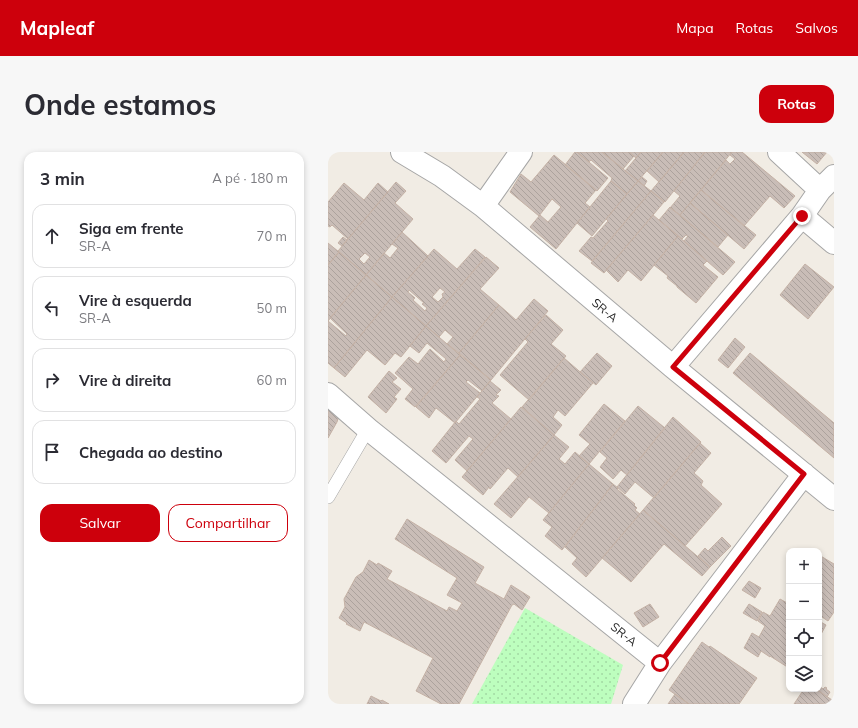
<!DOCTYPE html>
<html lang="pt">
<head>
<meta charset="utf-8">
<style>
  body { margin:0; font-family:Mulish,sans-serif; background:#f7f7f7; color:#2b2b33 }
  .controls { position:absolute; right:12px; bottom:12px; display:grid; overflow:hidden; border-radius:8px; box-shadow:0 2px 6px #0003 }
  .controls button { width:36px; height:36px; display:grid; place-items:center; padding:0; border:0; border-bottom:1px solid #e1e1e2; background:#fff; color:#2b2b33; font:20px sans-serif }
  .stop { position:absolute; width:12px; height:12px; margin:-9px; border:3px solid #cd000c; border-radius:50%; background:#fff }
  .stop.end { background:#cd000c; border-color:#fff; box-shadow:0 1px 4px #0008 }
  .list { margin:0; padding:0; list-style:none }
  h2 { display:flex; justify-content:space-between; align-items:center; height:52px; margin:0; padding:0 16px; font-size:17px }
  h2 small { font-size:13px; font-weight:400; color:#7c7c81 }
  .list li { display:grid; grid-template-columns:26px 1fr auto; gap:12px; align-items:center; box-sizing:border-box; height:64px; margin:0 8px 8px; padding:0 8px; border:1px solid #e1e1e2; border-radius:12px }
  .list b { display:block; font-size:15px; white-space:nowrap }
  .list p { margin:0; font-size:13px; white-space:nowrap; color:#7c7c81 }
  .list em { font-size:13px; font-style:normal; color:#7c7c81 }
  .actions { display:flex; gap:8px; padding:12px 16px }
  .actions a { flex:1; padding:9px 0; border:1px solid #cd000c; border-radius:12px; text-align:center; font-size:14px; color:#cd000c }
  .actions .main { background:#cd000c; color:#fff }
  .icon { flex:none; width:22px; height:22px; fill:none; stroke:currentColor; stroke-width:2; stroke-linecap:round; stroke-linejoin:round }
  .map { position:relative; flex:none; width:506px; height:552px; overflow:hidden; border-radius:12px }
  header { display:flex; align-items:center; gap:24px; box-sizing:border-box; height:56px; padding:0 20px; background:#cd000c; color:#fff }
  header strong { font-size:19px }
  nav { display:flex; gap:22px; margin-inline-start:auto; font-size:14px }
  .intro { display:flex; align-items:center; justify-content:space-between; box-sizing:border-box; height:96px; padding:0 24px }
  h1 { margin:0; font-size:28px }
  .button { padding:10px 18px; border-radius:12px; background:#cd000c; color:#fff; font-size:14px; font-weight:700 }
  main { display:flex; gap:24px; padding:0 24px }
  aside { flex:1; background:#fff; border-radius:12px; box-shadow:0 2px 6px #0003 }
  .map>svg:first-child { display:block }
</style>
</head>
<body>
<header>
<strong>Mapleaf</strong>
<nav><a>Mapa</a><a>Rotas</a><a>Salvos</a></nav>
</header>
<div class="intro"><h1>Onde estamos</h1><a class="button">Rotas</a></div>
<main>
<aside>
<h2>3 min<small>A pé · 180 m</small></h2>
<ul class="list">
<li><svg class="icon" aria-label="ahead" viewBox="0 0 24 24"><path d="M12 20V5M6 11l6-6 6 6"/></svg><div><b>Siga em frente</b><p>SR-A</p></div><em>70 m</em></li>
<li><svg class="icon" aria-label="left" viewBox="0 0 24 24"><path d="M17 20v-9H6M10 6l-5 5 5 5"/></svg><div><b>Vire à esquerda</b><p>SR-A</p></div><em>50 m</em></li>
<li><svg class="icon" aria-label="right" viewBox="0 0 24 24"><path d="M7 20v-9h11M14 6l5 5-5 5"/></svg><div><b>Vire à direita</b></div><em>60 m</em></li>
<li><svg class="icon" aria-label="arrive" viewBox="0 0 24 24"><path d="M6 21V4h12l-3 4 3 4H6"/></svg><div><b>Chegada ao destino</b></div></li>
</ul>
<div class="actions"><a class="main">Salvar</a><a>Compartilhar</a></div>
</aside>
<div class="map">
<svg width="506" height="552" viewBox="0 0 506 552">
  <defs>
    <pattern id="park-dots" width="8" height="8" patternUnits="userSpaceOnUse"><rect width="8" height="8" fill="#bdfebe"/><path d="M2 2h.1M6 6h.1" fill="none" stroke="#a2d9a3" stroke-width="1.8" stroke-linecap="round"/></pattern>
    <pattern id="building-back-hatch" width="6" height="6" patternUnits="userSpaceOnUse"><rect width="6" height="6" fill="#c9bdb7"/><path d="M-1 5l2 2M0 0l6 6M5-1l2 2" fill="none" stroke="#aca29d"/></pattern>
  </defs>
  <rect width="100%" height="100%" fill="#f1ece4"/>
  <path fill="url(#park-dots)" d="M197,456l98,57 -12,39h-139z"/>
  <path fill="url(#building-back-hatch)" stroke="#c4b1a5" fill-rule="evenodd" d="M247,0h2l31,26 -11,13 -32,-26z
    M249,0h25l36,29 -11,13 -16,-13 1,-3 -21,-18 -2,2z
    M274,0h27l5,4 -11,13z
    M301,0h12l-5,6z
    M313,0h22l-25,29 -13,-10z
    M335,0h21l-25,30 -12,-11z
    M356,0h21l-40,50 -14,-11z
    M377,0h27l-52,63 -10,-7 10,-12 -6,-5z
    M404,0h10l53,44 -11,12 -14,-12 -26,30 -43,-36 25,-30 4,4 5,-5 -5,-4z
    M474,0h25l-10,12z
    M226,3l42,35 -11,13 5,4 -34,42 -26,-22 10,-12 8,7 13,-15 -9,-8 -13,17 -29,-24 11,-18 10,8z
    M314,25l5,4 -3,5 -6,-5z
    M283,29l16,13 -35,42 -15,-13z
    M310,29l13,10 -59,70 -13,-10 12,-14 2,1 15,-17 -2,-2z
    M68,30l10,9 -11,12 18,16 -47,56 -28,-24zM37,101l5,4 -6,7 -5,-5z
    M16,31l20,17 14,-17 10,9 -40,47 -16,-14 -2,2 -2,-1v-24z
    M373,38l55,45 -12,14 -54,-46z
    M323,39l13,11 -60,71 -13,-10z
    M362,51l38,32 -10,12 -38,-32z
    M342,55l65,55 -12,13 -39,-34 4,-5 -2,-1 -4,4 -23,-19z
    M325,63l25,21 -37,45 -13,-11 -10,12 -12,-12z
    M74,80l26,24 -36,41 -26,-22 18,-22 6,5 8,-10 -6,-4z
    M350,84l29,25 -4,4 15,12 -22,26 -19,-16v-1l-10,-8 1,-2 -14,-11z
    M15,85l4,3 -5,6 -4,-3z
    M0,91l11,9 -11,13z
    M106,97l23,20 18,-20 10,8 -59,69 -34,-29zM112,136l5,4 -3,2 1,3 -5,5 -6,-5zM81,138l15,13 -2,1 5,4 -2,3 -12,-11 2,-2 -7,-6z
    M11,100l27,23 -38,46v-56z
    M158,105l13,11 -19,21 19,16 -40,48 -12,-9 6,-7 -8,-7 -6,7 -13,-11z
    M477,112l29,23 -26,32 -28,-24z
    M38,123l26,22 -58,71 -6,-5v-42l18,15 1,-2 -17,-16z
    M64,145l34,29 -25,31 -6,-4 -10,12 -18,-15 -22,27 -11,-9z
    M206,147l14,12 -57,69 -32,-27 40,-48 17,15z
    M218,163l17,15 -12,14 15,12 -37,44 -29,-25 28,-33 -3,-3z
    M98,174l34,29 -45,52 -10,-8 8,-10 -18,-16 14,-16 9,7 12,-15 14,13 2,-3 -19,-16 -8,10 -9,-7z
    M407,186l10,9 -17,21 -10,-8z
    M269,201l15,13 -16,19 -16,-13z
    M422,201l84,70v35l-101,-85z
    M132,203l31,25 -9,11 -14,-11 -2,2 14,11 -25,30 -19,-15 -7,10 -13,-11z
    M236,206l29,25 -28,33 -7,-6 -5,7 9,8 -8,10 -32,-28z
    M61,219l8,7 -5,4 9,7 -7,8 3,2 -11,14 -18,-16z
    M162,229l11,9 -5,5 3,1 -7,7 19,16 -44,52 -12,-11 18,-21 -4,-3 -23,27 -14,-12 24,-30 3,3 21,-25 -3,-2z
    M276,252l21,17 -36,43 -10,-8 11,-12 -11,-9z
    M0,253l11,11 -2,6 -9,16z
    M310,254l27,22 -38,47 -6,-5 -8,9 -13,-12 7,-9 -7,-6z
    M193,255l33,28 -36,42 -10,-9 -18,21 -1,-2 -6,8 -21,-18z
    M345,265l28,25 -47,56 -19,-16 -10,12 -8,-7z
    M226,283l15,12 -10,12 6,5 10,-12 14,12 -40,49 -20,-16 -18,21 -17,-14z
    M372,291l11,10 -17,20 9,8 -2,4 21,19 -37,42 -42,-36z
    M261,312l24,20 -51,66 -17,-14 7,-9 -9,-7z
    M285,332l5,4 -1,1 18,15 -1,1 3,3 -2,2 5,4 -54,63 -14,-13 5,-6 -12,-11z
    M315,358l67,57 -8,9 -38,-32 -33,38 -29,-24z
    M79,367l77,48 -9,16 29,16 7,-14 19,12 -8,13 -8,-6 -2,1 -53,99h-18l-25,-13 17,-33 -69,-36 -4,9 -14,-7 1,-1 -8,-5 6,-11 -1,-8 12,-22 7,-5 6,-12 8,5 1,-2 14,8 -5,8 60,32 2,-4 8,4 5,-8 -15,-8 10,-17 -62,-39z
    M394,385l9,9 -21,21 -12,-11 7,-8 3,3z
    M491,403l15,9v48l-6,9 -9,-6z
    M421,429l12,7 -6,10 -13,-8z
    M452,447l9,5v64l-19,-12v1l-9,-6 -3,6 -14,-9 8,-15 7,4 6,-11 -7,-5 5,-9 7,4z
    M322,452l9,13 -16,10 -9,-14z
    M421,452l13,8 -5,9 -14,-8z
    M491,469l7,4 -7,13z
    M374,490l7,5 1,-1 47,32 -18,26h-50l-20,-14z
    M491,534l4,3 2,-2 2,1 -1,1 4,3 -3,5 -11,-8h3z
    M476,537h12l16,11 -2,4h1h-37z
    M347,542l14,10h-21z
    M43,544l10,5 1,-1 7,4h-22z"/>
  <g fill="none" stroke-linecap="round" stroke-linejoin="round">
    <defs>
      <path id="service" d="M0,345l40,-68"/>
      <path id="minor" d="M74,0l40,24 41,30 190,161 161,132
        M451,0l41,38
        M155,54l38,-54
        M474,64l32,27
        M345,215l129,-151 18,-26 14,-14
        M0,242l40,35 292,234
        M306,552l26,-41 144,-189"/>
    </defs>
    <use href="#service" stroke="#a6a6a6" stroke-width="14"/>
    <use href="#minor" stroke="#a6a6a6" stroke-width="24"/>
    <use href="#service" stroke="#fff" stroke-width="13"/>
    <use href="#minor" stroke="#fff" stroke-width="22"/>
  </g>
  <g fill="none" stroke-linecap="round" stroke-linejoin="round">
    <path stroke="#cd000c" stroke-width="5" d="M332,511l144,-189 -131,-107 129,-151"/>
  </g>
  <g text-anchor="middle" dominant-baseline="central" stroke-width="4" stroke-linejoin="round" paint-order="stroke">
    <g font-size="12" fill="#1f1f1f" stroke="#fff">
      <text transform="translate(277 158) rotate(40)">SR-A</text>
      <text transform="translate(296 482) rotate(39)">SR-A</text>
    </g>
  </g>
</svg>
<div class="controls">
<button>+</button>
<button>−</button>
<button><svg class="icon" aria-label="locate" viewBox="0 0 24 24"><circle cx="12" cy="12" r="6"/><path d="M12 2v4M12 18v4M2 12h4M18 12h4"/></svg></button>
<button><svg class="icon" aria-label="layers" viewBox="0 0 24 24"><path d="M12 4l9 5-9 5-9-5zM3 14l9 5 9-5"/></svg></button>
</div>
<div class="stop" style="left:332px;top:511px"></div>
<div class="stop end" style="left:474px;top:64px"></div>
</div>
</main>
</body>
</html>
